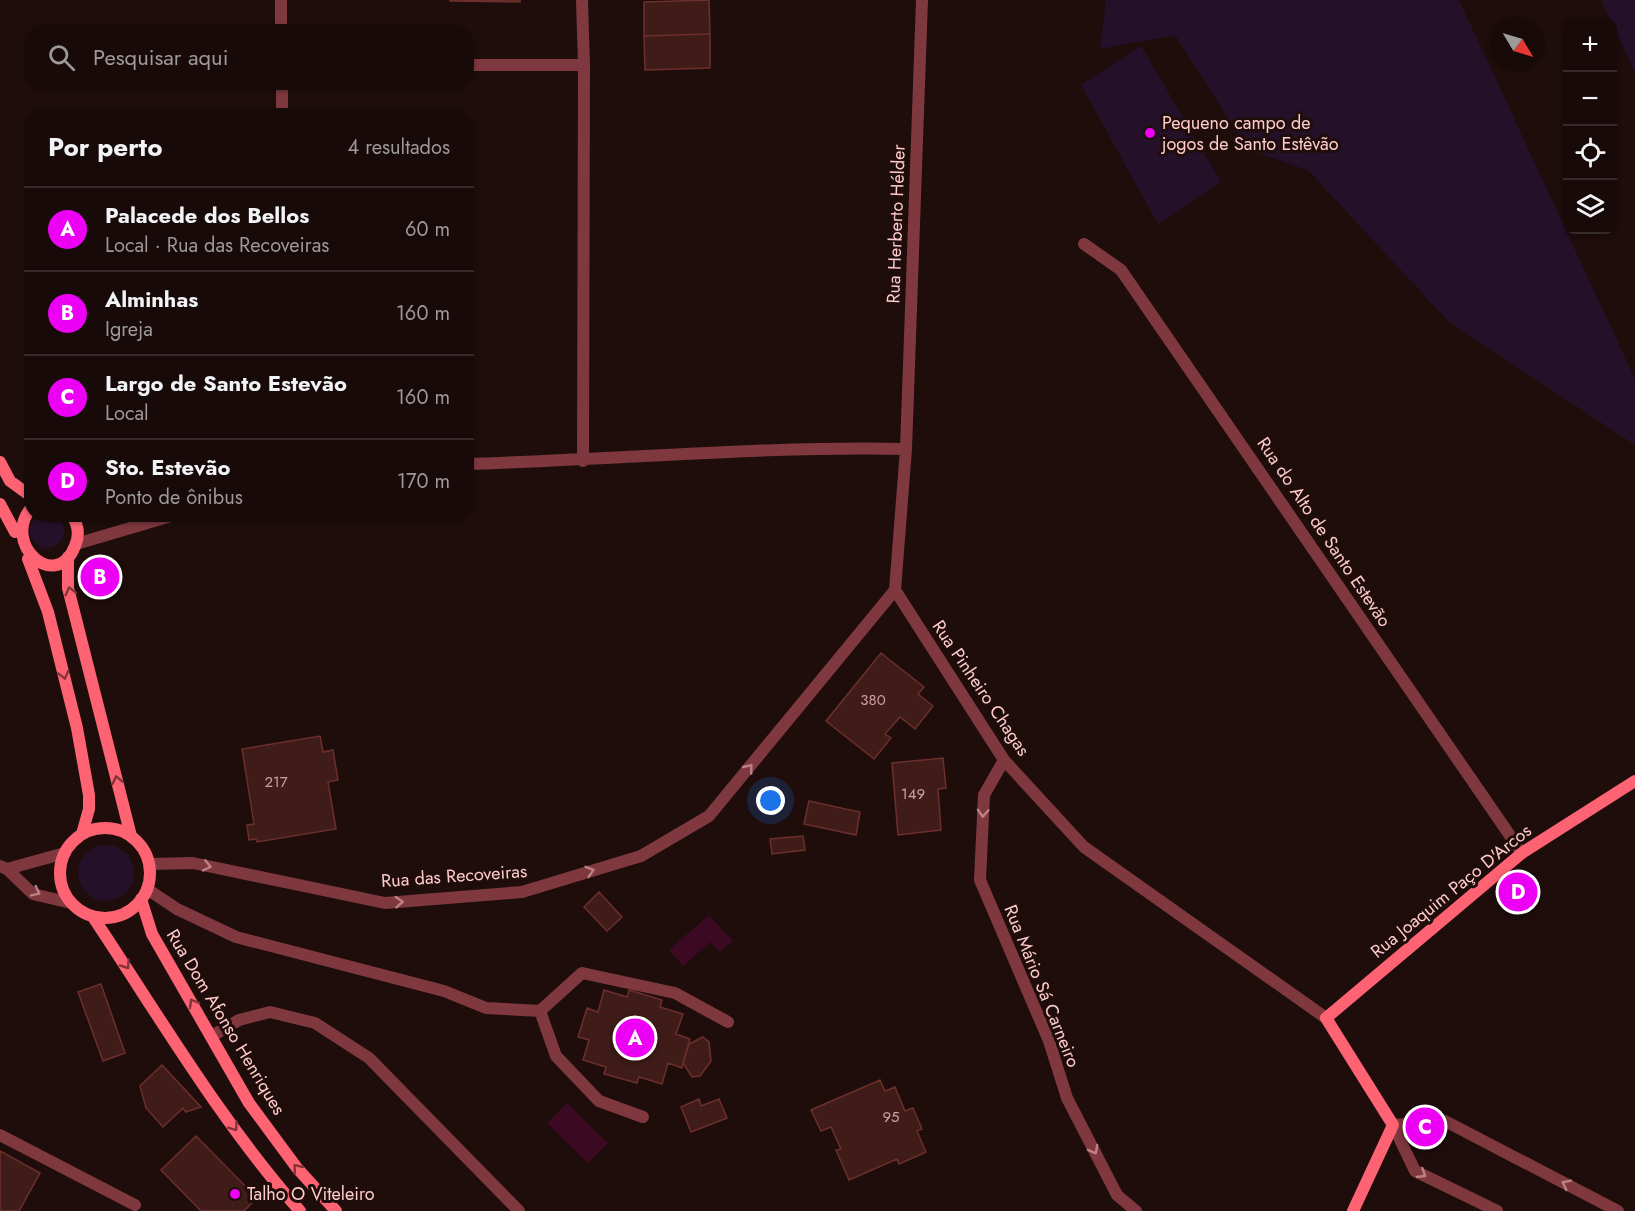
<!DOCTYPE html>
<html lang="pt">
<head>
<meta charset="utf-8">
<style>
  body { margin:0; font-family:Jost,sans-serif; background:#201312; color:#f1f3f6 }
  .controls { position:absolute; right:18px; top:18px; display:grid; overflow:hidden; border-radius:12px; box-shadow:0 2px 4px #0004 }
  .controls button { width:54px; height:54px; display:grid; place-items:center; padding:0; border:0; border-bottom:2px solid #362b2a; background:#170a09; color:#f1f3f6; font:30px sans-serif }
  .compass { position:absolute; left:1491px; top:18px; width:54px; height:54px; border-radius:50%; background:#170a09; box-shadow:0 2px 4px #0004; rotate:128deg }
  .you { position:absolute; left:771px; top:801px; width:21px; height:21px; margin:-15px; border:4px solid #fff; border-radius:50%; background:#1a73e8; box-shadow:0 0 0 9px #1a73e833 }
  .badge { display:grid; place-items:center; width:39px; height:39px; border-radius:50%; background:#ed01f4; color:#fff; font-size:20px; font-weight:700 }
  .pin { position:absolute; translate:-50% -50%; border:3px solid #fff; box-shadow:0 2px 6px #0006 }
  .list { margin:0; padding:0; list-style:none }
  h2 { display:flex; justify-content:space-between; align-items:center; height:78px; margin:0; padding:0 24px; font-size:26px }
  h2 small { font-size:20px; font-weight:400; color:#9e9a9c }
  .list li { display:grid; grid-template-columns:39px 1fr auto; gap:18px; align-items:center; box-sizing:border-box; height:84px; padding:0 24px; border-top:2px solid #362b2a }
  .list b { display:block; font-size:22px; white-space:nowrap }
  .list p { margin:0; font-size:20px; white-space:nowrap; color:#9e9a9c }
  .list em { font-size:20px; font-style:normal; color:#9e9a9c }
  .icon { flex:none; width:33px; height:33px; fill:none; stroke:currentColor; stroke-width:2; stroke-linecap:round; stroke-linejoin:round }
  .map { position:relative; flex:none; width:1635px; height:1211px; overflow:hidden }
  .search { position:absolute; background:#170a09; box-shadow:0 2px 4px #0004; left:24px; top:24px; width:450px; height:66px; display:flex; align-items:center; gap:15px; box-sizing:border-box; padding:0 21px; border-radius:24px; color:#9e9a9c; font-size:22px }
  .panel { position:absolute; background:#170a09; box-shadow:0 2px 4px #0004; left:24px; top:108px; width:450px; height:414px; border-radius:24px }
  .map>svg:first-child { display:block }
</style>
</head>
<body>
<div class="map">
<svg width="1635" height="1211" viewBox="0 0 1635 1211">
  <rect width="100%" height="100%" fill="#1f0d0c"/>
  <path fill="#251029" d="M1106,0h353l176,379v66l-187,-124 -140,-151 -60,-20 -73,-115 -75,14z
    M1601,0h34v72z
    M1141,46l80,136 -63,42 -77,-139z
    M30 531a17 17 0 1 1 34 0a17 17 0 1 1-34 0Z
    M78 873a28 28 0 1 1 56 0a28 28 0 1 1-56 0Z"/>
  <path fill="#3c0922" d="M709,915l24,26 -13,11 -10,-10 -27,24 -14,-16z
    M567,1103l41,40 -20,20 -41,-40z"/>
  <path fill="#401c19" stroke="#6c2f2b" stroke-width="1.5" d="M450,0h70v2l-70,-1z
    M709,0l1,34 -66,2v-34z
    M710,34v34l-65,2 -1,-34z
    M98,567l11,10 -7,9 -12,-9z
    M881,653l43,34 -6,7 15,12 -18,23 -15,-12 -15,17 6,4 -17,21 -48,-38z
    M320,736l3,16 10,-2 5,30 -10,2 8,47 -79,13 -1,-3 -7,1 -2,-15 7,-1 -12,-75z
    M943,758l3,30 -8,1 3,41 -43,5 -6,-72z
    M809,801l51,11 -4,23 -52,-11z
    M803,836l2,14 -33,4 -2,-15z
    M599,892l23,25 -15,14 -23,-24z
    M101,984l24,69 -22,8 -25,-69z
    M604,990l23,7 2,-7 33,10 -2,7 23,7 -7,20 14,5 -7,24 -1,5 -14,-5 -6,21 -23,-7 -2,6 -33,-9 2,-7 -23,-7 6,-20 -11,-3 9,-29 11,4z
    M703,1037l6,5 2,19 -11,15 -8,1 -9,-14 6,-19z
    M162,1065l39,42 -15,5 -3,-4 -20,19 -17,-19 -6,-22z
    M880,1080l5,11 10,-4 10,24 8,-3 9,21 -5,2 9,21 -27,12 -2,-5 -48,21 -13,-30 5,-1 -10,-22 -10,4 -10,-21z
    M699,1099l2,7 18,-7 8,19 -36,14 -10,-25z
    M196,1136l61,62 -13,13h-43l-40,-41z
    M0,1151l40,22 -21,38h-19z"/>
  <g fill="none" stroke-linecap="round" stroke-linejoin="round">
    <path stroke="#7e383e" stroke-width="12" d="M147,889l30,20 59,28 208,54 42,17 54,3 42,-38 93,20 53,29
      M540,1011l16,45 43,45 44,16
      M212,1036l27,-16 31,-8 45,11 54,35 150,153"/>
    <path stroke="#7e383e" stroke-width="12" d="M281,0v32
      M922,0l-16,449 -11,141 109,170 80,87 242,171
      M466,65h118l-2,-65
      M282,82v34
      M1084,244l37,26 401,583
      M583,461l1,-396
      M466,464c147,-4 293,-18 440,-15
      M76,544l102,-30
      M1004,760l-20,35 -4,85 69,161 18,57 50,97 19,16
      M149,864l44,-1 192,40 137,-11 119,-36 68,-40 186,-226
      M0,866l7,3 26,25 38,9
      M7,869l58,-16
      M0,1135l135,70
      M1497,1211l-82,-40 -22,-46 52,-4 173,90"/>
    <path stroke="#fe6373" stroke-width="12" d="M0,462l10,19 22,16
      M0,504l15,28
      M32,507c-32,36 24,87 43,39 5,-11 3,-22 -4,-32
      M68,557v31l63,248
      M28,559l20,53 29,116 12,67v14l-7,25
      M60 873a45 45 0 1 1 90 0a45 45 0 1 1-90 0Z
      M141,899l11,35 97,169 48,65 39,43
      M93,917c66,99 128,205 207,294
      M1353,1211l40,-86 -67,-107 196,-165 113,-72"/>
  </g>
  <defs><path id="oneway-chevron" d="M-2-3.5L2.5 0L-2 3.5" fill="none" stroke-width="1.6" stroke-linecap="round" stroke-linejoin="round" transform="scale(1.5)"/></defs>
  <g stroke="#83343a">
    <use href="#oneway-chevron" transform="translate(70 591) rotate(-104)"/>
    <use href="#oneway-chevron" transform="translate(64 675) rotate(76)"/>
    <use href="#oneway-chevron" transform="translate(117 780) rotate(-102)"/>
    <use href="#oneway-chevron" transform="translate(126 965) rotate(56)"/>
    <use href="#oneway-chevron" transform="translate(193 1003) rotate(-120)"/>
    <use href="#oneway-chevron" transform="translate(234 1127) rotate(54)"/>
    <use href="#oneway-chevron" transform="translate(297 1168) rotate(-129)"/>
  </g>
  <g stroke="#be8285">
    <use href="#oneway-chevron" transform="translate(749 768) rotate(-51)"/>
    <use href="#oneway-chevron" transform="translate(983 813) rotate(93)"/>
    <use href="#oneway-chevron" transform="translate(207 866) rotate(12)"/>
    <use href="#oneway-chevron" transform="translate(590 871) rotate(-17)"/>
    <use href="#oneway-chevron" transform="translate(36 892) rotate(26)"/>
    <use href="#oneway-chevron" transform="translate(399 902) rotate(-4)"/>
    <use href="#oneway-chevron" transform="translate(1094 1150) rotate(62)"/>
    <use href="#oneway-chevron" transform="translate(1422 1174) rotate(32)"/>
    <use href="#oneway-chevron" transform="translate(1566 1184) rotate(-153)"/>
  </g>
  <g fill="#ed01f4" stroke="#1f0d0c" stroke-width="2">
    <circle cx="1150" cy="133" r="6"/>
    <circle cx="235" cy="1194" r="6"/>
  </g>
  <g text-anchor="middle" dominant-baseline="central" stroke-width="6" stroke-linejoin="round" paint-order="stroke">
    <g font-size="15" fill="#cf9f9f">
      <text x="873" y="700">380</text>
      <text x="276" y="782">217</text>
      <text x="913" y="794">149</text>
      <text x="891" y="1117">95</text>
    </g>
    <g font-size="18" fill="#ffcbcc" stroke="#1f0d0c" text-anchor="start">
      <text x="1162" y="123">Pequeno campo de<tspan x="1162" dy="21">jogos de Santo Estêvão</tspan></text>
      <text x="247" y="1194">Talho O Viteleiro</text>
    </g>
    <g font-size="18" fill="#ffcbcc" stroke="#1f0d0c">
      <text transform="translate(896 224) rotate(-88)">Rua Herberto Hélder</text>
      <text transform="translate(1324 532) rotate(56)">Rua do Alto de Santo Estevão</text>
      <text transform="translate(981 688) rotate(56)">Rua Pinheiro Chagas</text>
      <text transform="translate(454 876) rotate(-4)">Rua das Recoveiras</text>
      <text transform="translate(1451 891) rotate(-39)">Rua Joaquim Paço D'Arcos</text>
      <text transform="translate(1042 986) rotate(68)">Rua Mário Sá Carneiro</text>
      <text transform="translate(226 1022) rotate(59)">Rua Dom Afonso Henriques</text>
    </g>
  </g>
</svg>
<div class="controls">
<button>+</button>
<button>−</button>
<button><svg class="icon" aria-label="locate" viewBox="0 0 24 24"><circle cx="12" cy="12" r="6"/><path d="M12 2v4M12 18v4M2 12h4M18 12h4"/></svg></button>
<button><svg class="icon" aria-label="layers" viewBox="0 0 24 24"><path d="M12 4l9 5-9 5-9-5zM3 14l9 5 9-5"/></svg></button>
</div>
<svg class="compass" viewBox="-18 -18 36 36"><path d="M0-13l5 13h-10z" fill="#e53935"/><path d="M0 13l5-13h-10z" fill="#9e9a9c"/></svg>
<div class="you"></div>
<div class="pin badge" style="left:635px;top:1038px">A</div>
<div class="pin badge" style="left:100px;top:577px">B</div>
<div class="pin badge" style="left:1425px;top:1127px">C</div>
<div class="pin badge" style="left:1518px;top:892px">D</div>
<div class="search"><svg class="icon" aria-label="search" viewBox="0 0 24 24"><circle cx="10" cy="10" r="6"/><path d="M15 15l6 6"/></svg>Pesquisar aqui</div>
<section class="panel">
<h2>Por perto<small>4 resultados</small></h2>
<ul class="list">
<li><span class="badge">A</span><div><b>Palacede dos Bellos</b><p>Local · Rua das Recoveiras</p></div><em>60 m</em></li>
<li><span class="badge">B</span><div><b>Alminhas</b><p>Igreja</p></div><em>160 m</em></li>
<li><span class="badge">C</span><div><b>Largo de Santo Estevão</b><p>Local</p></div><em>160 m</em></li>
<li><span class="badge">D</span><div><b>Sto. Estevão</b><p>Ponto de ônibus</p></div><em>170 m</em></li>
</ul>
</section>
</div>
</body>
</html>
